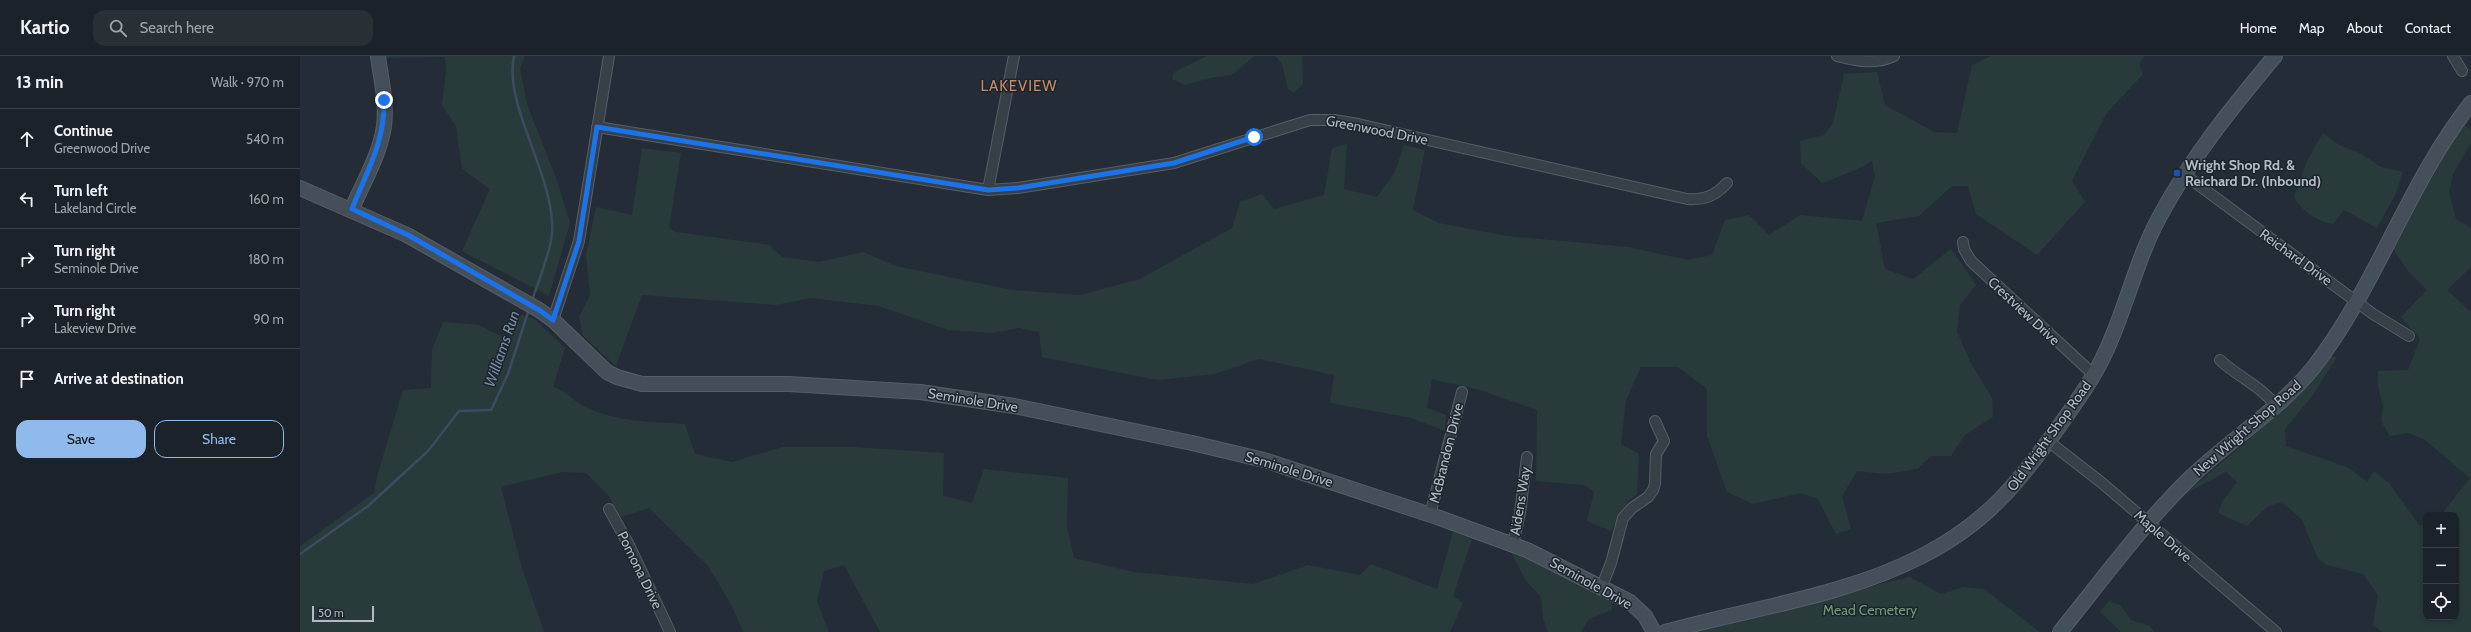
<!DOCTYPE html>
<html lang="en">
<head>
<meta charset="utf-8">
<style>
  body { margin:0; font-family:Cabin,sans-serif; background:#282f35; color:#f1f3f6 }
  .controls { position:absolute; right:12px; bottom:12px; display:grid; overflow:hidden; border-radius:8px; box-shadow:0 2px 6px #0003 }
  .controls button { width:36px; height:36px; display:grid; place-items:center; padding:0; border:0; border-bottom:1px solid #393f46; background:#1b2229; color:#f1f3f6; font:20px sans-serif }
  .scale { position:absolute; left:12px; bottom:10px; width:62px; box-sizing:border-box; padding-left:4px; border:2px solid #b2bac3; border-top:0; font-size:11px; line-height:14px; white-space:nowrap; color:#b2bac3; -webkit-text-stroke:3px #1c242c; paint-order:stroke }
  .stop { position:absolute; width:12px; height:12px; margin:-9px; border:3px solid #1a73e8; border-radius:50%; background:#fff }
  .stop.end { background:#1a73e8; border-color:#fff; box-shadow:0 1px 4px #0008 }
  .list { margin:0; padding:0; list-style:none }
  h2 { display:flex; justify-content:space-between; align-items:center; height:52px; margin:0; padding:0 16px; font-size:17px }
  h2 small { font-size:13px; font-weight:400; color:#a0a4a8 }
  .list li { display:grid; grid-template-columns:26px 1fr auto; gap:12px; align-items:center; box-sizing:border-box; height:60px; padding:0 16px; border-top:1px solid #393f46 }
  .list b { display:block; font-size:15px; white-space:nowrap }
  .list p { margin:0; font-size:13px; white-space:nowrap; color:#a0a4a8 }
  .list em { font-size:13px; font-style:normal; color:#a0a4a8 }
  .actions { display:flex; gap:8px; padding:12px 16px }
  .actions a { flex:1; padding:9px 0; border:1px solid #8fbaeb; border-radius:12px; text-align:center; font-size:14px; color:#8fbaeb }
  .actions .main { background:#8fbaeb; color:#111 }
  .icon { flex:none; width:22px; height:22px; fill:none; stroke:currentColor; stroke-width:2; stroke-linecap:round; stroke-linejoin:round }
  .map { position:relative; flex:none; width:2171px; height:576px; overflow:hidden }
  header { display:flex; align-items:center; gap:24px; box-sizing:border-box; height:56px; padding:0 20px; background:#1b2229; border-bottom:1px solid #393f46 }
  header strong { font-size:19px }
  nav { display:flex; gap:22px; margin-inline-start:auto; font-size:14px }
  .search { width:280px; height:36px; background:#282f35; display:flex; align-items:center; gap:10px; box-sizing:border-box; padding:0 14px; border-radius:12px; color:#a0a4a8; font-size:15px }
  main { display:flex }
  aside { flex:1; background:#1b2229 }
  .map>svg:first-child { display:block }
</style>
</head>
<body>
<header>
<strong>Kartio</strong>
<div class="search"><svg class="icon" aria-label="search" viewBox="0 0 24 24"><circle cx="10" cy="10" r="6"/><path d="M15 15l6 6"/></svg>Search here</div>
<nav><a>Home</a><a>Map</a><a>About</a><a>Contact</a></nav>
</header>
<main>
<aside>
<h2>13 min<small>Walk · 970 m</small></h2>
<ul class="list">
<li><svg class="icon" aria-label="ahead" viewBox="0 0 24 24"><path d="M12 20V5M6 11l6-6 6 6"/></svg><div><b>Continue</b><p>Greenwood Drive</p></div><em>540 m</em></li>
<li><svg class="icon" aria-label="left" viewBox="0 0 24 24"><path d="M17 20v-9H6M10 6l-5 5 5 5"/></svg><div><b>Turn left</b><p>Lakeland Circle</p></div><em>160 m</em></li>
<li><svg class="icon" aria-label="right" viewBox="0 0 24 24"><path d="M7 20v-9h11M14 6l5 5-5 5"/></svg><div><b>Turn right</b><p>Seminole Drive</p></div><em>180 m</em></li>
<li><svg class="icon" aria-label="right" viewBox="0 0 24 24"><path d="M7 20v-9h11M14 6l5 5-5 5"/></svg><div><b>Turn right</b><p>Lakeview Drive</p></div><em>90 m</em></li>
<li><svg class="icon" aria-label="arrive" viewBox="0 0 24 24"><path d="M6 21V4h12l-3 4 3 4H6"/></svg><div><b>Arrive at destination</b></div></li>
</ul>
<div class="actions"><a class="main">Save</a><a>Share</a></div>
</aside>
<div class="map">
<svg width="2171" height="576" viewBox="0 0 2171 576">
  <rect width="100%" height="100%" fill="#242d37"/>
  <path fill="#283b3a" d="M84,0h141l-5,13 7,35 29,74 14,45 -21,73 -87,-45 28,-62 -28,-20 -6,-43 -14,-21 4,-34 -1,-14 -61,1z
    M907,0h47l-22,19 -22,3 -25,7 -13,-6 2,-7z
    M976,0h26l1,28 -9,9 -6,-4 -6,-25z
    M1691,0h153l-5,8 4,10 -37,40 -34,67 13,21 -48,53 -61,-41 -8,-28h-16l-33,30 -43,7 9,46 28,10 38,-30 25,36 -16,20 -3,27 14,31 21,35 1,19 -28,18 -14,21h-20l-14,13 -32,5 -28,-3 -15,25 9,33 -15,5 -18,-35 -17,-6 -48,11 -26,-12 -20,-56v-47l-29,-22h-37l-15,33 -5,44 18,10 -2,40 -9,7 -17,30 -24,-10 7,-29 -10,-7 -48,-4 1,-71 -57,-20 -48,-11 -5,29 19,7 -1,16 -34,-13 -81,-15 4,-28 -75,-16 -44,15 -58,6 -115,-23 -3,-25 -20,-4 -27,5 -44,-3 -69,-24 -68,-8 -35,7 -134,-10 -26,71 -33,-30 -4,-19 11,-22 -4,-40 10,-48 36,8 10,-67 39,5 -12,75 7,4 93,13 13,12 37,5 44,-10 33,14 116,24 68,5 60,-16 92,-51 8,-26 22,-8 12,15 50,-14 8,-47 15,-4 -3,45 33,8 18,-25 9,-27 21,5 -12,60 26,13 68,13 121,11 60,13 24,-5 13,-35 24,-5 20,20 31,-20 62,6 13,-45 -3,-15 -16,9 -34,13 -21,-20 -1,-22 24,-6 9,-12 11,-49 33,-2 8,33 49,27 23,1 15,-68z
    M2163,68l8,5v14l-18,31 -4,18 7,27 15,9v39l-24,23 24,22v320h-89l-9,-7 5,-30 -15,-21 -36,-9 -9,-6 -16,-39 -20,-18 -15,5 -20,19 -29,-13 4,-11 15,-20 -11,-10 -41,22 96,-82 50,-56 6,1 -24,38 -28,34 1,17 63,22 18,14 7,-11 15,12 30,42 7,1v91h30v-102h-15l29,-37 -46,-39 -16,-6 -18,3 -9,-15 2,-14 -5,-21v-15l30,-1 12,-31 -19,-22 26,-27 -18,-18 -16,-23 42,-85z
    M2023,77l16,12 21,8 21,14 22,5 -8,23 -18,33 -33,-18 -11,14c-17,-3 -31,-13 -39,-27l13,-36z
    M216,257l18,6 31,29 -12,39c13,3 19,13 30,19 32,16 67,16 102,18l10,30 37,8 51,-15h69l92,6 -1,43 29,7 12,-34 84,9 -1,49 7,31 60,14 119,12 55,-19 52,10 11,-11 66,25 16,-57 19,7 -19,57 10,7 -13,29h-570l-36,-67 -20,6 -7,30 12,31h-86l-10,-24 -25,-42 -59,-58 -28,9 -13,-22 -22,-22 -24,-1 -61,15 20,78 23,67h-244v-86l74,-53 4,-20 25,-83 28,-2 1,-38 11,-28 36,3 29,15z
    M1211,496l9,1 93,47 -1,10 -23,9 -8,13h-33l-5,-14 -2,-21 -15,-16z
    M1610,521l31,17 22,-7 21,2 56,43h-355l33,-10z
    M1809,545l11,4 11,15 19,6 4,6h-33l-21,-20z"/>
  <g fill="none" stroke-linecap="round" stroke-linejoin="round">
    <path stroke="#3b4c5e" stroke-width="2.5" d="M214,0c-11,50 42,122 38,177 -1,18 -14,49 -20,68
      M0,498l68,-48 60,-55 31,-40 32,-1 17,-36 21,-65"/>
    <defs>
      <path id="street" d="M1537,0c19,5 38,9 57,0
        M2153,0l9,15
        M297,71l391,63 30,-2 156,-25 136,-43h24l24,4 329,75c18,1 28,-3 40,-16
        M1885,119l188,139 36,22
        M688,134l26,-134
        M1663,186l1,7 7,12 123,114
        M253,264l26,-79 30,-185
        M1920,304c18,17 41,26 56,46
        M1748,385l54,42 174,149
        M309,453l21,38 40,85
        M1130,459l32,-123
        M1213,488l7,-31 7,-56
        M1302,530l9,-23 12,-45 9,-10 16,-11 5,-7 2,-6 1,-30 8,-13 -9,-20"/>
      <path id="secondary" d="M0,132l107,47 132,75 14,10 54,52 10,5 25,7h147l131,8 94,14 178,37 72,17 173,57 90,33 103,52 15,14 9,16
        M52,153c11,-27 28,-54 32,-83 3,-23 -3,-47 -6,-70
        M1365,576c85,-24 178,-35 257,-76 65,-33 97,-74 138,-131 17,-24 35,-49 47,-76 20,-44 30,-91 53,-133 31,-58 73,-110 115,-160
        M1760,576c42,-52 82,-107 129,-153 40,-39 89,-68 124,-111 64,-82 94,-184 158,-265"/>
    </defs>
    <use href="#street" stroke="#555d65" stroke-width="12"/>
    <use href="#secondary" stroke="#555d65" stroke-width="16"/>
    <use href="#street" stroke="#373f47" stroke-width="10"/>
    <use href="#secondary" stroke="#454f5a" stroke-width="14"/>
  </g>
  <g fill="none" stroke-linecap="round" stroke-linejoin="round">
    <path stroke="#1a73e8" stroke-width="5" d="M84,44c1,42 -17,71 -32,109l56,26 131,75 14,10 26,-79 18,-114 391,63 30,-2 156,-25 80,-26"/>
  </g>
  <rect fill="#1a4fb4" stroke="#1c242c" stroke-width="1.5" x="1873" y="113" width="8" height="8" rx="2"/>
  <g text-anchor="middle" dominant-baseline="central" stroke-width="3" stroke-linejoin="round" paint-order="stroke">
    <g font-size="14" fill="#b2bac3" stroke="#1c242c">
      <text transform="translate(1077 74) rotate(11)">Greenwood Drive</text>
      <text transform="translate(1996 201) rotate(36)">Reichard Drive</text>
      <text transform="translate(1724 255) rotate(43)">Crestview Drive</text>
      <text transform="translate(673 344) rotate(9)">Seminole Drive</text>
      <text transform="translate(1947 372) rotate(-41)">New Wright Shop Road</text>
      <text transform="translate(1749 380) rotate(-54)">Old Wright Shop Road</text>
      <text transform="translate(1146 397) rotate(-76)">McBrandon Drive</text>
      <text transform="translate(989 413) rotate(17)">Seminole Drive</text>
      <text transform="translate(1220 445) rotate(-81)">Aidens Way</text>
      <text transform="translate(1863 480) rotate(41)">Maple Drive</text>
      <text transform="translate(340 514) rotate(64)">Pomona Drive</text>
      <text transform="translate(1291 527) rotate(29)">Seminole Drive</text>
    </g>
    <g font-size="14" font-weight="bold" fill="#b2bac3" stroke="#1c242c" text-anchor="start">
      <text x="1885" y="109">Wright Shop Rd. &amp;<tspan x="1885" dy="16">Reichard Dr. (Inbound)</tspan></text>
    </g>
    <g font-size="14" fill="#739778" stroke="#1c242c">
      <text x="1570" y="554">Mead Cemetery</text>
    </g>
    <g font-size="15" letter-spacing="1" fill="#c78b69" stroke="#1c242c">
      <text x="719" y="30">LAKEVIEW</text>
    </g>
    <g font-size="15" font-style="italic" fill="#768da4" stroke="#1c242c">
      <text transform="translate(202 293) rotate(-71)">Williams Run</text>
    </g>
  </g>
</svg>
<div class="controls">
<button>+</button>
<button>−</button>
<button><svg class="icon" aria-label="locate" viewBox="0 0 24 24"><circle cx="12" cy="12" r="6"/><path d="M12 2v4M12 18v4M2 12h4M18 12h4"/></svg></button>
</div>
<div class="scale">50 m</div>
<div class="stop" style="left:954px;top:81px"></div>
<div class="stop end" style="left:84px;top:44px"></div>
</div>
</main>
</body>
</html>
